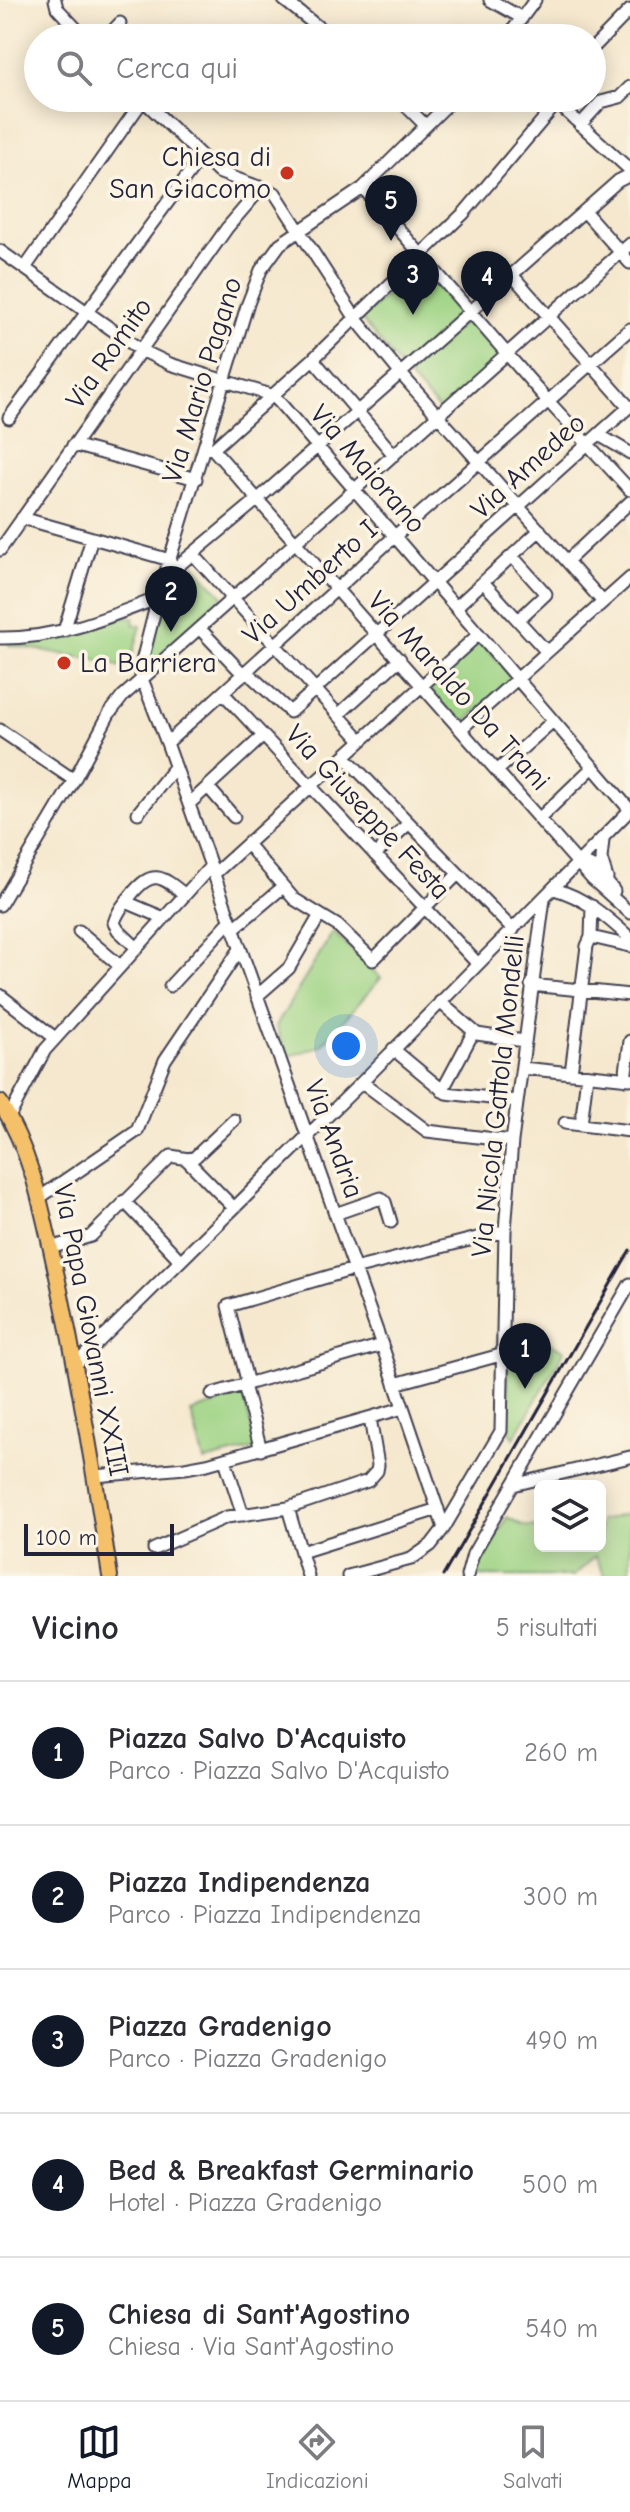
<!DOCTYPE html>
<html lang="it">
<head>
<meta charset="utf-8">
<style>
  body { margin:0; font-family:"Comic Neue",sans-serif; background:#f2f2f3; color:#2b2b33 }
  .controls { position:absolute; right:24px; bottom:24px; display:grid; overflow:hidden; border-radius:12px; box-shadow:0 4px 20px #0003 }
  .controls button { width:72px; height:72px; display:grid; place-items:center; padding:0; border:0; border-bottom:2px solid #e1e1e2; background:#fff; color:#2b2b33; font:40px sans-serif }
  .scale { position:absolute; left:24px; bottom:20px; width:150px; box-sizing:border-box; padding-left:8px; border:4px solid #22223b; border-top:0; font-size:22px; line-height:28px; white-space:nowrap; color:#22223b; -webkit-text-stroke:6px #fcf5e5; paint-order:stroke }
  .you { position:absolute; left:346px; top:1046px; width:28px; height:28px; margin:-20px; border:6px solid #fff; border-radius:50%; background:#1a73e8; box-shadow:0 0 0 12px #1a73e833 }
  .badge { display:grid; place-items:center; width:52px; height:52px; border-radius:50%; background:#111827; color:#fff; font-size:26px; font-weight:700 }
  .pin { position:absolute; translate:-50% -66px; filter:drop-shadow(0 2px 4px #0008) }
  .pin::after { content:''; position:absolute; top:42px; width:28px; height:24px; background:inherit; clip-path:polygon(0 0,100% 0,50% 100%) }
  .list { margin:0; padding:0; list-style:none }
  h2 { display:flex; justify-content:space-between; align-items:center; height:104px; margin:0; padding:0 32px; font-size:34px }
  h2 small { font-size:26px; font-weight:400; color:#7c7c81 }
  .list li { display:grid; grid-template-columns:52px 1fr auto; gap:24px; align-items:center; box-sizing:border-box; height:144px; padding:0 32px; border-top:2px solid #e1e1e2 }
  .list b { display:block; font-size:30px; white-space:nowrap }
  .list p { margin:0; font-size:26px; white-space:nowrap; color:#7c7c81 }
  .list em { font-size:26px; font-style:normal; color:#7c7c81 }
  .icon { flex:none; width:44px; height:44px; fill:none; stroke:currentColor; stroke-width:2; stroke-linecap:round; stroke-linejoin:round }
  .map { position:relative; flex:none; width:630px; height:1576px; overflow:hidden }
  .search { position:absolute; background:#fff; box-shadow:0 4px 20px #0003; left:24px; right:24px; top:24px; height:88px; display:flex; align-items:center; gap:20px; box-sizing:border-box; padding:0 28px; border-radius:44px; color:#7c7c81; font-size:30px }
  .sheet { height:824px; background:#fff }
  nav { display:flex; justify-content:space-around; align-items:center; box-sizing:border-box; height:112px; border-top:2px solid #e1e1e2; background:#fff; font-size:22px; color:#7c7c81 }
  nav a { display:grid; justify-items:center; gap:4px }
  nav .on { color:#111827 }
  .map>svg:first-child { display:block }
</style>
</head>
<body>
<div class="map">
<svg width="630" height="1576" viewBox="0 0 630 1576">
  <rect width="100%" height="100%" fill="#fcf5e5"/>
  <filter id="ink" filterUnits="userSpaceOnUse"><feTurbulence type="fractalNoise" baseFrequency=".0125" numOctaves="2"/><feDisplacementMap in="SourceGraphic" scale="16" xChannelSelector="R" yChannelSelector="G"/><feConvolveMatrix kernelMatrix="1 2 1 2 8 2 1 2 1" color-interpolation-filters="sRGB"/></filter>
  <filter id="wash" filterUnits="userSpaceOnUse"><feTurbulence type="fractalNoise" baseFrequency=".006" numOctaves="4" result="noise"/><feDisplacementMap in="SourceGraphic" scale="32" xChannelSelector="R" yChannelSelector="G"/><feGaussianBlur stdDeviation="1.8" result="paint"/><feColorMatrix in="noise" values="0 0 0 0 0 0 0 0 0 0 0 0 0 0 0 0 0 1.4 0 .05"/><feComposite in="paint" operator="in"/></filter>
  <g filter="url(#wash)">
    <rect width="100%" height="100%" fill="#f5e8ce"/>
    <path fill="#9dd384" stroke="#607a60" stroke-width="2" d="M422,261l44,50 -65,57 -40,-49z
      M471,316l33,37 -64,58 -34,-37z
      M193,564l29,31 1,4 -71,66 -4,1 -3,-2 20,-77 5,-7z
      M126,617h8l-1,7 8,2 -13,44 -19,-8 -100,-17v-4l46,-3z
      M479,639l35,39 -53,47 -35,-39z
      M333,932l48,46 -60,68 -34,11 -11,-31z
      M520,1330l45,20 -51,88 -6,-10v-97z
      M243,1395l14,53 -53,13 -13,-49z
      M630,1513v58l-2,5h-23l-10,-20 -21,20h-101l34,-59 17,9 16,1v19h60v-25z"/>
  </g>
  <g filter="url(#ink)">
    <g fill="none" stroke-linecap="round" stroke-linejoin="round">
      <defs>
        <path id="minor" d="M55,0l2,8 28,30
          M284,0l48,38
          M490,0l32,18
          M106,38l14,-15
          M507,38l28,-38
          M592,49l38,-39
          M141,98l77,74 57,21 81,126 45,55 202,228
          M398,98l27,27
          M557,103l73,67
          M580,125l21,-23 19,-5 10,-10
          M363,188l185,213 82,89
          M585,212l45,51
          M0,251l141,99 29,14 104,32 356,414
          M25,268l118,-168
          M513,276l116,131
          M313,359l81,96
          M9,418l192,-261
          M599,435l31,18
          M73,445l123,34
          M206,447l7,2 380,431 37,33
          M213,449l100,-90 151,-146 93,-110
          M22,518l148,42
          M0,550l227,-322 35,-41
          M193,554l168,186
          M512,556l34,38 -28,26
          M567,561l63,-59
          M166,576l91,-76 361,-319 12,-6
          M483,582l64,70
          M456,607l84,-77
          M200,629l44,46
          M64,631l28,-93
          M0,638c56,1 107,-20 158,-40
          M247,672l43,40 340,-306
          M223,693l255,271
          M338,715l62,-56
          M461,729l169,-151
          M0,730l74,50
          M167,743l228,-207 235,-207
          M344,756l169,174
          M498,770l55,-49
          M208,787l26,30
          M189,804l74,-68
          M138,813l37,-46
          M540,818l53,-51
          M603,840l-2,19 6,19
          M247,844l47,55 44,27 35,34 85,-86
          M375,855l34,-32
          M580,863c16,0 24,16 34,28
          M214,874l265,-240
          M554,889c30,8 53,28 76,49
          M126,902l38,16
          M0,905l74,-125 35,-66 14,-18 507,-452
          M592,906l-1,31 39,9
          M233,929l50,-42
          M79,931l41,35
          M137,948l-19,-18 -4,-7c3,-11 10,-19 17,-28 21,-26 30,-20 54,0
          M531,985l99,10
          M170,986l60,-65
          M0,995l55,43
          M257,996l32,-28 31,-53
          M440,1002l37,32 47,7
          M393,1049l53,44 71,8
          M522,1068l108,11
          M571,1073l16,-127 4,-9
          M625,1079l5,-38
          M362,1082l65,49 85,10
          M442,1091l32,-60
          M9,1117l36,-67 166,-184
          M565,1123l65,8
          M581,1125l6,-50
          M186,1159l47,48
          M39,1198l98,-67 28,-71 75,-111
          M124,1201l56,59
          M335,1214l46,-16 4,4 6,20
          M50,1248l41,-12 80,-80 17,3 7,-2 39,-37
          M76,1364l286,-282 268,-272
          M248,1384l-20,-78 126,-37 151,-38
          M395,1384l109,-30
          M244,1385l17,65
          M212,1394l170,-49
          M225,1460l18,55
          M95,1476l90,-8 22,-4 196,-56
          M513,1485l117,-28
          M288,1508l20,68
          M444,1528l-62,-183 -215,-602 -25,-64 -2,-10 18,-71 89,-292 14,-36 19,-26 83,-56 91,-90
          M154,1549l73,-32 61,-9 80,-27 9,-10 1,-6 -8,-47
          M301,1552l137,-43
          M348,1576l63,-17 20,-14 13,-17 57,-97 4,-200 7,-90 32,-242
          M467,1576l6,-22 157,-270"/>
        <path id="major" d="M0,1102c35,57 43,114 58,179 21,98 37,196 52,295"/>
      </defs>
      <use href="#minor" stroke="#424051" stroke-width="15"/>
      <use href="#major" stroke="#424051" stroke-width="18"/>
      <use href="#minor" stroke="#fff" stroke-width="11"/>
      <use href="#major" stroke="#f4c16a" stroke-width="14"/>
      <path stroke="#22223b" stroke-width="3" d="M443,1576l187,-326"/>
    </g>
  </g>
  <g fill="#c8321e" stroke="#fcf5e5" stroke-width="3">
    <circle cx="287" cy="173" r="8"/>
    <circle cx="64" cy="663" r="8"/>
  </g>
  <g text-anchor="middle" dominant-baseline="central" stroke-width="7" stroke-linejoin="round" paint-order="stroke">
    <g font-size="28" fill="#22223b" stroke="#fcf5e5" text-anchor="end">
      <text x="271" y="157">Chiesa di<tspan x="271" dy="32">San Giacomo</tspan></text>
      <text x="80" y="663" text-anchor="start">La Barriera</text>
    </g>
    <g font-size="28" fill="#22223b" stroke="#fcf5e5">
      <text transform="translate(109 353) rotate(-55)">Via Romito</text>
      <text transform="translate(202 380) rotate(-73)">Via Mario Pagano</text>
      <text transform="translate(528 466) rotate(-42)">Via Amedeo</text>
      <text transform="translate(368 469) rotate(49)">Via Maiorano</text>
      <text transform="translate(310 582) rotate(-42)">Via Umberto I</text>
      <text transform="translate(459 691) rotate(48)">Via Maraldo Da Trani</text>
      <text transform="translate(368 812) rotate(47)">Via Giuseppe Festa</text>
      <text transform="translate(498 1096) rotate(-84)">Via Nicola Gattola Mondelli</text>
      <text transform="translate(334 1139) rotate(70)">Via Andria</text>
      <text transform="translate(91 1330) rotate(79)">Via Papa Giovanni XXIII</text>
    </g>
  </g>
</svg>
<div class="controls">
<button><svg class="icon" aria-label="layers" viewBox="0 0 24 24"><path d="M12 4l9 5-9 5-9-5zM3 14l9 5 9-5"/></svg></button>
</div>
<div class="scale">100 m</div>
<div class="you"></div>
<div class="pin badge" style="left:525px;top:1389px">1</div>
<div class="pin badge" style="left:171px;top:632px">2</div>
<div class="pin badge" style="left:413px;top:315px">3</div>
<div class="pin badge" style="left:487px;top:317px">4</div>
<div class="pin badge" style="left:391px;top:241px">5</div>
<div class="search"><svg class="icon" aria-label="search" viewBox="0 0 24 24"><circle cx="10" cy="10" r="6"/><path d="M15 15l6 6"/></svg>Cerca qui</div>
</div>
<section class="sheet">
<h2>Vicino<small>5 risultati</small></h2>
<ul class="list">
<li><span class="badge">1</span><div><b>Piazza Salvo D'Acquisto</b><p>Parco · Piazza Salvo D'Acquisto</p></div><em>260 m</em></li>
<li><span class="badge">2</span><div><b>Piazza Indipendenza</b><p>Parco · Piazza Indipendenza</p></div><em>300 m</em></li>
<li><span class="badge">3</span><div><b>Piazza Gradenigo</b><p>Parco · Piazza Gradenigo</p></div><em>490 m</em></li>
<li><span class="badge">4</span><div><b>Bed &amp; Breakfast Germinario</b><p>Hotel · Piazza Gradenigo</p></div><em>500 m</em></li>
<li><span class="badge">5</span><div><b>Chiesa di Sant'Agostino</b><p>Chiesa · Via Sant'Agostino</p></div><em>540 m</em></li>
</ul>
</section>
<nav>
<a class="on"><svg class="icon" aria-label="map" viewBox="0 0 24 24"><path d="M3 6l6-2 6 2 6-2v14l-6 2-6-2-6 2zM9 4v14M15 6v14"/></svg>Mappa</a>
<a><svg class="icon" aria-label="directions" viewBox="0 0 24 24"><path d="M12 3l9 9-9 9-9-9zM9 14v-3h6M13 9l2 2-2 2"/></svg>Indicazioni</a>
<a><svg class="icon" aria-label="saved" viewBox="0 0 24 24"><path d="M7 4h10v16l-5-4-5 4z"/></svg>Salvati</a>
</nav>
</body>
</html>
